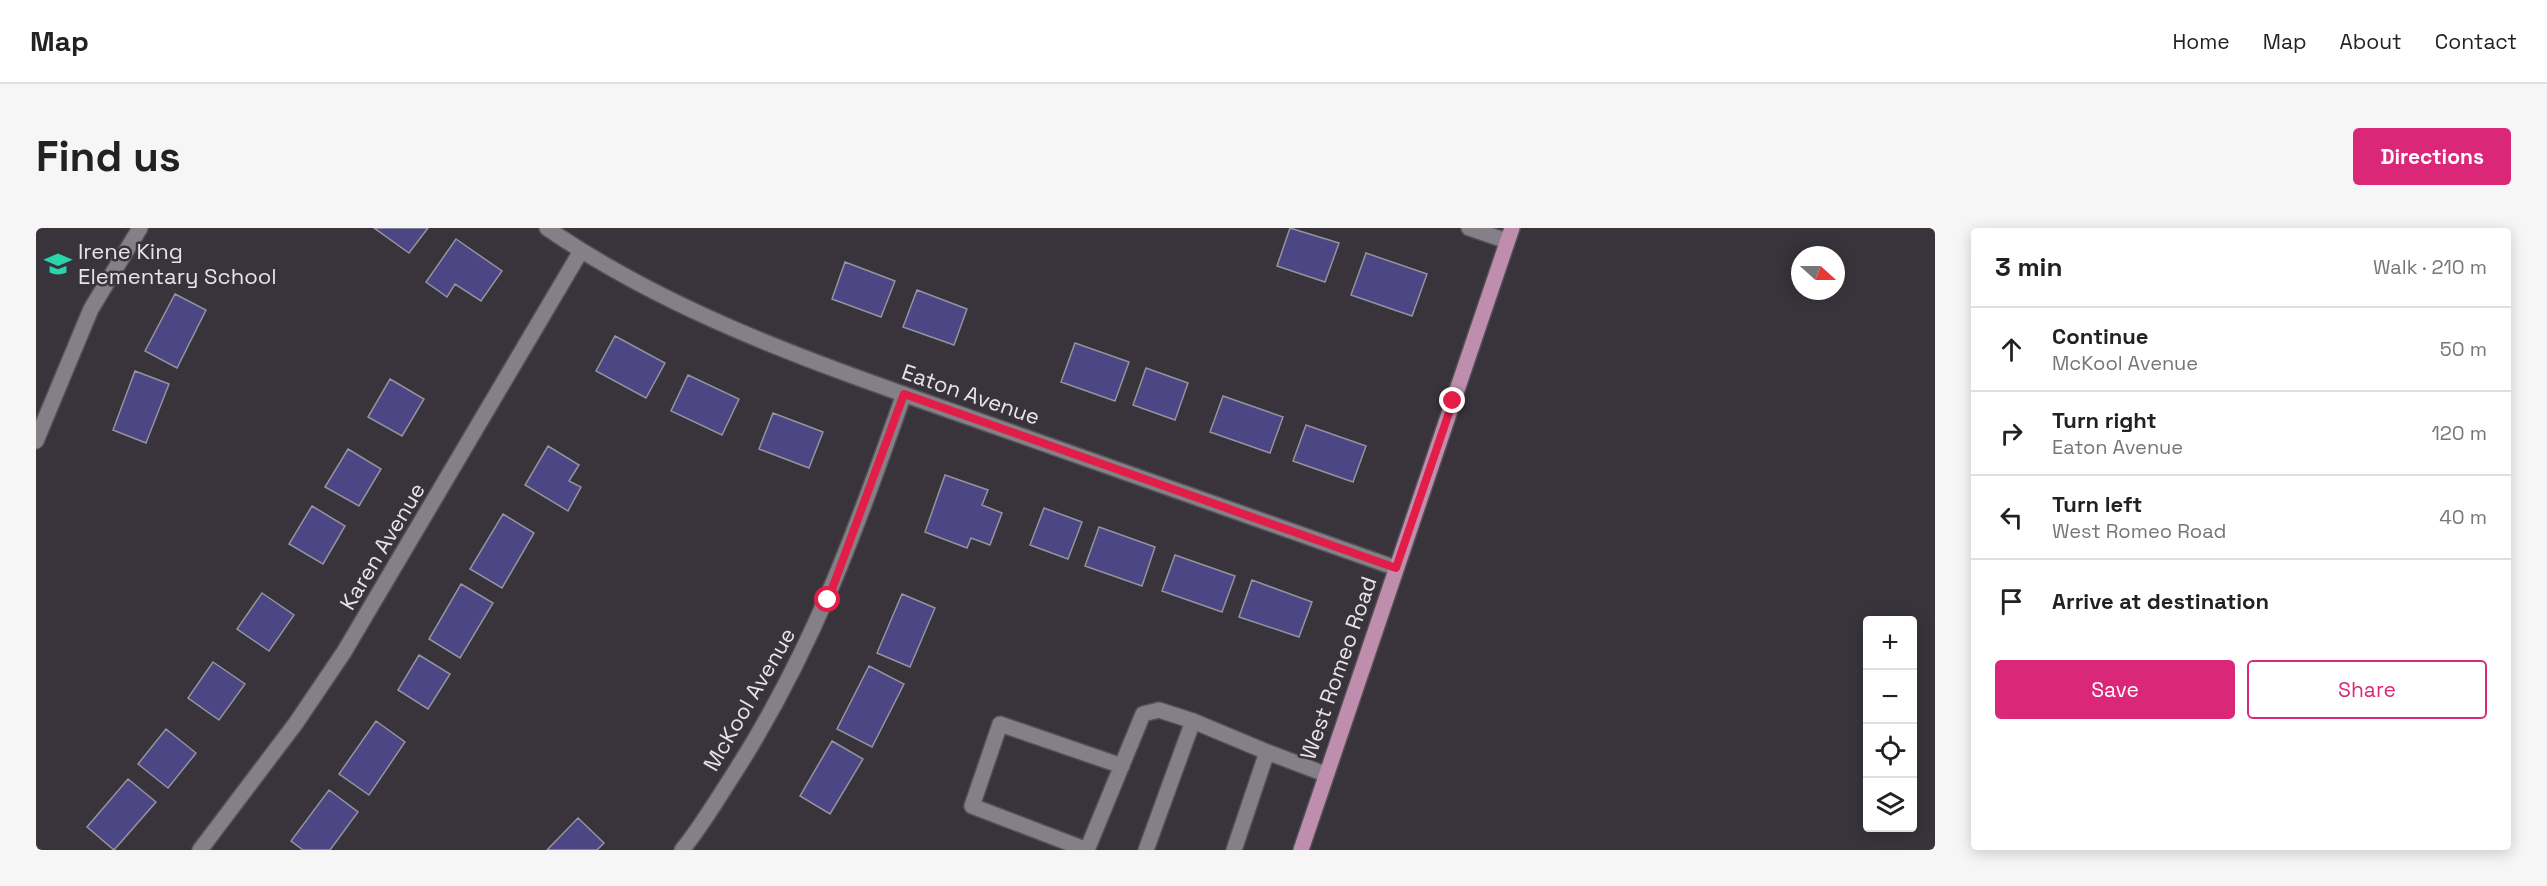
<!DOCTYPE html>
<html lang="en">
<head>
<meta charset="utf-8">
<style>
  body { margin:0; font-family:"Space Grotesk",sans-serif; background:#f6f6f6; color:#222 }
  .controls { position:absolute; right:18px; bottom:18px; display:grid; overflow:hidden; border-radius:6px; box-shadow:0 3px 15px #0003 }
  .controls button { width:54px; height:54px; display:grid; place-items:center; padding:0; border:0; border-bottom:2px solid #e0e0e0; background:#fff; color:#222; font:30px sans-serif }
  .compass { position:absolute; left:1755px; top:18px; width:54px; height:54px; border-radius:50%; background:#fff; box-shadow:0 3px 15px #0003; rotate:111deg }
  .stop { position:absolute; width:18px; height:18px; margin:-14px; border:4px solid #e11d48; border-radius:50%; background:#fff }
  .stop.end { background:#e11d48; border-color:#fff; box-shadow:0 2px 6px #0008 }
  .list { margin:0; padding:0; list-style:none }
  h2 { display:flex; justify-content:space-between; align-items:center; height:78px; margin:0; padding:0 24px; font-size:26px }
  h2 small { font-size:20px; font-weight:400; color:#767676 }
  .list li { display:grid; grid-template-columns:39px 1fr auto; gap:18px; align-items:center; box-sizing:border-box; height:84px; padding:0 24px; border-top:2px solid #e0e0e0 }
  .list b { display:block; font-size:22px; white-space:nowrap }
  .list p { margin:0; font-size:20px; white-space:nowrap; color:#767676 }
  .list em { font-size:20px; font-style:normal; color:#767676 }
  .actions { display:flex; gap:12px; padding:18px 24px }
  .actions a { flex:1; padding:14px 0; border:2px solid #db2777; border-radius:6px; text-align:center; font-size:21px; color:#db2777 }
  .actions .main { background:#db2777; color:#fff }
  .icon { flex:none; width:33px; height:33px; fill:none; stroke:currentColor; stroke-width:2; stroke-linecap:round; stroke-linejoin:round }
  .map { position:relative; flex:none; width:1899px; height:622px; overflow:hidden; border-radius:6px }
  header { display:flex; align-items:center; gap:36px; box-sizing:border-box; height:84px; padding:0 30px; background:#fff; border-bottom:2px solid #e0e0e0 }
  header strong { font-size:28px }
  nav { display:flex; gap:33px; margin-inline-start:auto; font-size:21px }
  .intro { display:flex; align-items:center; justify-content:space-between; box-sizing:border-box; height:144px; padding:0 36px }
  h1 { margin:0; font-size:42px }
  .button { padding:15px 27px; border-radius:6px; background:#db2777; color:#fff; font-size:21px; font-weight:700 }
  main { display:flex; gap:36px; padding:0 36px }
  aside { flex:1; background:#fff; border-radius:6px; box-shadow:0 3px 15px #0003 }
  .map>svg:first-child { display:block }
</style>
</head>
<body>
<header>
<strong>Map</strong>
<nav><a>Home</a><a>Map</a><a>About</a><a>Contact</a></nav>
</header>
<div class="intro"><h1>Find us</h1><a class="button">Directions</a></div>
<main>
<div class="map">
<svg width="1899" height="622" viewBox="0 0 1899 622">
  <rect width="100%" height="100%" fill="#39343c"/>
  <path fill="#4c4784" stroke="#93949d" stroke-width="1.5" d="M338,0h54l-19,25z
    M1254,0l49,15 -14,39 -48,-16z
    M420,11l46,32 -21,30 -26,-17 -8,13 -21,-15z
    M1330,25l61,21 -15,42 -61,-21z
    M809,34l50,19 -14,36 -49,-18z
    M881,62l50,19 -13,36 -51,-18z
    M139,66l31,16 -29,58 -32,-17z
    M579,108l50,27 -19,35 -50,-27z
    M1039,115l54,19 -14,39 -54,-19z
    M1110,140l42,15 -13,37 -42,-15z
    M99,143l34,13 -23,59 -33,-13z
    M652,147l51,24 -17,36 -51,-24z
    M354,151l34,20 -22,37 -34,-19z
    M1187,168l60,21 -13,36 -60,-21z
    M737,185l50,19 -14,36 -50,-19z
    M1270,197l60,21 -13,36 -60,-21z
    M512,218l31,19 -10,16 12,6 -13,24 -43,-26z
    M312,221l33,20 -22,37 -34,-19z
    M909,247l43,15 -6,15 20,8 -12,32 -19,-7 -4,10 -42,-16z
    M276,278l33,20 -22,38 -34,-20z
    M1008,280l38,14 -14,37 -38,-14z
    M467,286l31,19 -32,55 -32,-19z
    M1063,299l56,20 -13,39 -57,-20z
    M1139,327l60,21 -13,36 -60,-21z
    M1216,352l60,22 -13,35 -60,-20z
    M425,356l32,19 -33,55 -31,-19z
    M226,365l32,22 -25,36 -32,-22z
    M866,366l33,14 -25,59 -33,-14z
    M383,427l31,19 -22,35 -30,-19z
    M177,434l32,22 -26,36 -31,-22z
    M833,438l35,18 -32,63 -35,-18z
    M340,493l29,21 -36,53 -30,-21z
    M130,501l30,24 -28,35 -30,-24z
    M796,513l31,18 -33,55 -30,-18z
    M92,551l28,23 -42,48 -27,-23z
    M293,562l29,22 -28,38h-27l-12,-9z
    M542,590l26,25 -7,7h-50z"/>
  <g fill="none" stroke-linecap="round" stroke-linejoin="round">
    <defs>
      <path id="minor" d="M511,0c129,89 280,139 427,191 141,50 281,99 422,149
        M1433,0l38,13
        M0,213l55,-132 49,-81
        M1086,538l-122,-42 -28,82 115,44 56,-136 16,-4 34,11 74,31 58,22
        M164,622l96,-127 48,-71 237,-401
        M646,622c19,-23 35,-50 51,-75 79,-123 123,-244 171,-381
        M1110,622l47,-129
        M1198,622l33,-98"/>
      <path id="major" d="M1265,622l211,-622"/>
    </defs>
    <use href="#minor" stroke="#545056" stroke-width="18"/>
    <use href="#major" stroke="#545056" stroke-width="18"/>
    <use href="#minor" stroke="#858088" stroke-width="15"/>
    <use href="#major" stroke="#bf8eae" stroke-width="15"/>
  </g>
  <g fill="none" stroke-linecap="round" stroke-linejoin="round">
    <path stroke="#e11d48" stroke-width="8" d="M792,372l76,-206 492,174 57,-167"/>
  </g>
  <defs>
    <symbol id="school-bare" viewBox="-9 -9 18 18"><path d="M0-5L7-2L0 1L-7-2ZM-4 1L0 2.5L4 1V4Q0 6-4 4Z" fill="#28d5ad" stroke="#39343c" stroke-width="2.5" paint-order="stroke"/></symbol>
  </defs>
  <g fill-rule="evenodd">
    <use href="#school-bare" x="3" y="17" width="38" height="38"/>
  </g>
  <g text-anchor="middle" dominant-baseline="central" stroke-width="5" stroke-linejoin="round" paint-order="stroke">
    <g font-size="22" fill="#e7e4e9" stroke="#39343c" text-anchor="start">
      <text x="42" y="23">Irene King<tspan x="42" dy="25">Elementary School</tspan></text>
    </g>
    <g font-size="22" fill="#e7e4e9" stroke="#39343c">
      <text transform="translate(935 166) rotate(19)">Eaton Avenue</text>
      <text transform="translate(346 318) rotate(-59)">Karen Avenue</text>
      <text transform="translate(1302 440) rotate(-71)">West Romeo Road</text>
      <text transform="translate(713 471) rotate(-60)">McKool Avenue</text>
    </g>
  </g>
</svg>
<div class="controls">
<button>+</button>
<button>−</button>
<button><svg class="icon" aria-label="locate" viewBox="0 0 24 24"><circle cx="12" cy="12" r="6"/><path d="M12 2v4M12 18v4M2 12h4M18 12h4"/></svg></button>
<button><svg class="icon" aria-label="layers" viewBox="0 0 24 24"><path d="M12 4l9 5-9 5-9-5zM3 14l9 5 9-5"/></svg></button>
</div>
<svg class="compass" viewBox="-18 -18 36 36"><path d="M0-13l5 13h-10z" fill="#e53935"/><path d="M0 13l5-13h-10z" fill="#767676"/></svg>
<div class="stop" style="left:792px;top:372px"></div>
<div class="stop end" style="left:1417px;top:173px"></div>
</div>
<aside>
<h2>3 min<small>Walk · 210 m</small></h2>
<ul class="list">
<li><svg class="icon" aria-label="ahead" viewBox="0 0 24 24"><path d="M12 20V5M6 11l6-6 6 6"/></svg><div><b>Continue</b><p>McKool Avenue</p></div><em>50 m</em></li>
<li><svg class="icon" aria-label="right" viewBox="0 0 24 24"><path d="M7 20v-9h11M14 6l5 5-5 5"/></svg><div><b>Turn right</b><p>Eaton Avenue</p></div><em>120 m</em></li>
<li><svg class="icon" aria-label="left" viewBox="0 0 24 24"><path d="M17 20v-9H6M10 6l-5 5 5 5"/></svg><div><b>Turn left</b><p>West Romeo Road</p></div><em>40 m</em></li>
<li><svg class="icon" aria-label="arrive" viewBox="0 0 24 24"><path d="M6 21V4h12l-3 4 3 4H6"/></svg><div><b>Arrive at destination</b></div></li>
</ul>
<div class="actions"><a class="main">Save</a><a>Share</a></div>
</aside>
</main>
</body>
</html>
